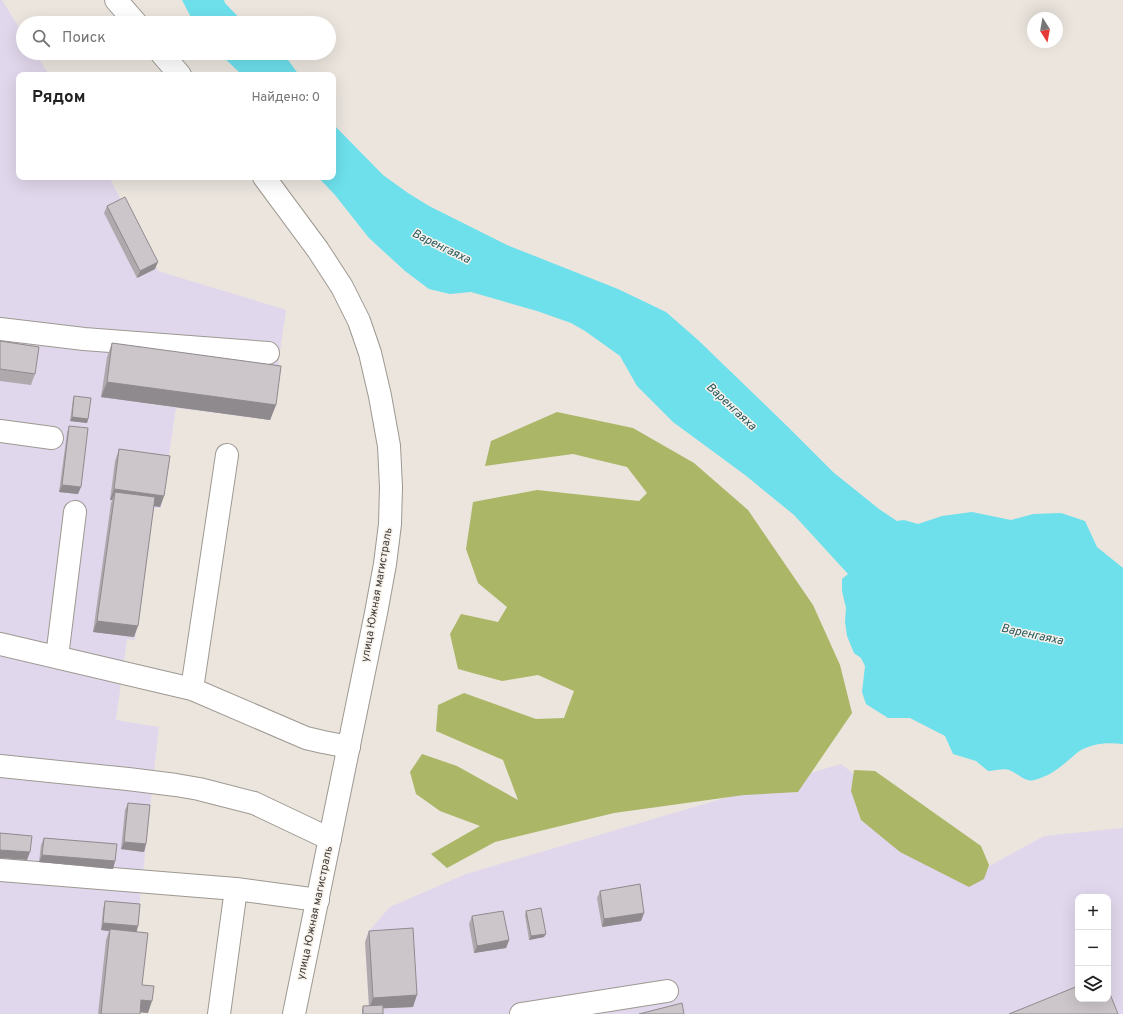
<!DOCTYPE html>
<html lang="ru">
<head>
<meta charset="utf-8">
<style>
  body { margin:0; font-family:Overpass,sans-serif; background:#f2f2f2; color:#222 }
  .controls { position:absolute; right:12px; bottom:12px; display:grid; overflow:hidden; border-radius:8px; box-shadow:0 4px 16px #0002 }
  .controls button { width:36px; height:36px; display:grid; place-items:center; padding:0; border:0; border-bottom:1px solid #e0e0e0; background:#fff; color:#222; font:20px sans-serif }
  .compass { position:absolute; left:1027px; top:12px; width:36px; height:36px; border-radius:50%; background:#fff; box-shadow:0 4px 16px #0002; rotate:169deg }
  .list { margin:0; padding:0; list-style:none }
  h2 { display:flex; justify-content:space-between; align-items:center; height:52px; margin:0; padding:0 16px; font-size:17px }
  h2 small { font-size:13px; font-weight:400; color:#767676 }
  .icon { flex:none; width:22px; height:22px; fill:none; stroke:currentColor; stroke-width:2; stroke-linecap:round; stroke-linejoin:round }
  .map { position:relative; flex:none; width:1123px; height:1014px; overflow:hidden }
  .search { position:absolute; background:#fff; box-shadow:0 4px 16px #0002; left:16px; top:16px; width:320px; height:44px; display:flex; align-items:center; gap:10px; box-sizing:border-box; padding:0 14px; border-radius:22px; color:#767676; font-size:15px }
  .panel { position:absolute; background:#fff; box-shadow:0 4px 16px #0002; left:16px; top:72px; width:320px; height:108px; border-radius:8px }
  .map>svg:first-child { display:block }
</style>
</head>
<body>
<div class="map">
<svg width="1123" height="1014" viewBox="0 0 1123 1014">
  <rect width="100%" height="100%" fill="#ebe5de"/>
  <path fill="#e1d7ec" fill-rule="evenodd" d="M0,0h2l21,34v19h12l14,22h-30v102h90l49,94 128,39 -10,70 1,1 -6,39 -95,-12 -15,100h-7l-19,132 -8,-1 -11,81 43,7 -23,209 2,60 12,1 -2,16 -11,-1v2h-137z
    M841,764l139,107 64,-35 79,-8v186h-761v-4l7,-1 -4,-67 3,-10 22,-25 76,-33zM1078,897h30v102h-30z"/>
  <path fill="#abb666" d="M557,412l76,16 61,35 54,47 65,95 27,60 12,48 -54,79 -54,3 -130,18 -119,29 -48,26 -16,-14 49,-28 -40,-15 -24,-17 -6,-22 12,-18 35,12 61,34 -15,-40 -67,-29 2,-26 26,-12 72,26 28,-1 10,-27 -36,-16 -36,6 -44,-12 -8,-35 11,-20 37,8 9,-15 -29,-24 -12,-34 7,-47 64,-12 102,11 8,-8 -20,-26 -54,-13 -88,12 6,-25z
    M854,770l21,1 106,75 8,19 -5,14 -15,8 -69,-35 -39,-32 -10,-29z"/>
  <path fill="#6de0ec" d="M182,0h42l1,3 19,20h-50z
    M219,53h64l16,22h-57z
    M333,124l50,51 25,18 21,13 78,39 111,44 48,23 32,28 90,87 45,45 46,37 18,12 7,-1 14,4 24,-8 30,-4 39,8 22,-6 28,-1 24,8 12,26 26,21v176c-15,-2 -32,-1 -45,8 -13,11 -26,24 -44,28 -9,3 -16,-7 -25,-10 -5,-2 -15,1 -21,1l-12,-10 -23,-7 -8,-18 -35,-18h-22l-22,-14 -4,-12 3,-26 -4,-8 -7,-5 -7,-17 -2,-14 1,-14 -4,-17v-12l6,-5 -54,-59 -49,-40 -72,-53 -36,-36 -17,-30 -35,-25 -14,-8 -34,-12 -66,-19 -21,2 -21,-5 -24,-18 -36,-33 -34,-43 -17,-18h15z"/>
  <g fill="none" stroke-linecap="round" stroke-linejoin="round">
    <defs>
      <path id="minor" d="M0,329l84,10 184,14
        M0,431l52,7
        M0,644l192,45 114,49 17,4 26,5
        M57,657l18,-145
        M192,689l35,-234
        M0,766l128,13 48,6 23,4 55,14 76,36
        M0,870l236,19 82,11
        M219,1014l17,-125
        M521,1014l146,-23"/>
      <path id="highway" d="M116,0l20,23
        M161,53l19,22
        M264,177l54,73 24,37 17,34 11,32 10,43 9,50 2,41 -1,37 -5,40 -9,49 -82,401"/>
    </defs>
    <use href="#minor" stroke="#9d9891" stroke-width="24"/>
    <use href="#highway" stroke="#9d9891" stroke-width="24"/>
    <use href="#minor" stroke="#fff" stroke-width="22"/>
    <use href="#highway" stroke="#fff" stroke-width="22"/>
  </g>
  <path fill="#afa9ae" d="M107,206l48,63 -18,9 -33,-65z
    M0,341l35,33 -4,11 -31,-4z
    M112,343l164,62 -6,15 -169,-23 6,-40z
    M74,396l14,23 -1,4 -17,-2 3,-22z
    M69,426l9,68 -19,-2 8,-59z
    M119,449l45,47 -4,11 -6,-1 -20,131 -41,-5 18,-129 1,-3h-2l5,-39z
    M128,803l18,41 -2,8 -23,-3 4,-39z
    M44,838l71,23 -2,8 -74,-7 2,-17z
    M600,891l44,22 -3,8 -39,6 -5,-29z
    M105,901l31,31 6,53 6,28 -8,-1v2h-42l8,-74 3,-9 -8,-1 2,-21z
    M526,911l18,26 -15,3 -4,-25z
    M472,916l37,24 -3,8 -32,5 -5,-29z
    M369,931l44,76 -30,1v6h-21v-4l1,-4h6l-4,-64z"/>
  <path fill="#8f8a8d" d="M158,262l-3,7 -18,9 3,-7z
    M107,382l169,23 -6,15 -169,-23z
    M72,417l16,2 -1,4 -17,-2z
    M62,485l19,2 -3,7 -19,-2z
    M114,489l50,7 -4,11 -46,-6 1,-9 -3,8h-2z
    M97,621l41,5 -4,11 -41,-5z
    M124,842l22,2 -2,8 -23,-3z
    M0,850l30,2 -3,8 -27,-2z
    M42,855l73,6 -2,8 -74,-7z
    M644,913l-3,8 -39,6 2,-8z
    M103,923l35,3 -2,8 -26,-5 -1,2 -8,-1z
    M546,934l-2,3 -15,3 2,-4z
    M509,940l-3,8 -32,5 3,-7z
    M417,995l-4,12 -44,2 4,-11z
    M141,1000l11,1 -4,12 -11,-1z"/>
  <path fill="#ccc5ca" stroke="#8f8a8d" d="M125,197l33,65 -18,9 -33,-65z
    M0,341l39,6 -4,27 -35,-5z
    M112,343l169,23 -5,39 -169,-23z
    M74,396l17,2 -3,21 -16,-2z
    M69,426l19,2 -7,59 -19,-2z
    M119,449l51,7 -6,40 -50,-7z
    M115,492l40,5 -17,129 -41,-5z
    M128,803l22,2 -4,39 -22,-2z
    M0,833l32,3 -2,16 -30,-2z
    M44,838l73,6 -2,17 -73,-6z
    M640,884l4,29 -40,6 -4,-28z
    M105,901l35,3 -2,22 -35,-3z
    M541,908l5,26 -15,2 -5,-25z
    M503,911l6,29 -32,6 -5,-30z
    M413,928l4,67 -44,3 -4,-67z
    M110,929l38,4 -6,52 12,1 -2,15 -11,-1 -1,14h-39z
    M1078,986v13h30v-10l10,25h-109z
    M682,1003l2,11h-45z
    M383,1005v9h-20v-8z"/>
  <g text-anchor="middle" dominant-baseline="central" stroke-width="3" stroke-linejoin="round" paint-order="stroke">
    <g font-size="11" fill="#3e3b39" stroke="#f8f2eb">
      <text transform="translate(377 595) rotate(-80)">улица Южная магистраль</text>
      <text transform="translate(315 913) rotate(-78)">улица Южная магистраль</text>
    </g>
    <g font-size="12" font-style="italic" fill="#25575d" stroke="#f8f2eb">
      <text transform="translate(441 247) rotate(26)">Варенгаяха</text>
      <text transform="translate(731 407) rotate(43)">Варенгаяха</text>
      <text transform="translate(1032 635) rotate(12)">Варенгаяха</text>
    </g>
  </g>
</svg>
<div class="controls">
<button>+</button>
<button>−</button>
<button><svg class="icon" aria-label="layers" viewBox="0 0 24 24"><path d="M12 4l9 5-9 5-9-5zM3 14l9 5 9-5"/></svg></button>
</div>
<svg class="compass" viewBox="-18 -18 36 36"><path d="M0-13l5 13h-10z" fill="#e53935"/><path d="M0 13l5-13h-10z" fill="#767676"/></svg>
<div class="search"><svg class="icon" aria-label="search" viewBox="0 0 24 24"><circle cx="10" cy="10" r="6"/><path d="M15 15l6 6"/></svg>Поиск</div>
<section class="panel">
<h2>Рядом<small>Найдено: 0</small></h2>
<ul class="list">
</ul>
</section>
</div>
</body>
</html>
